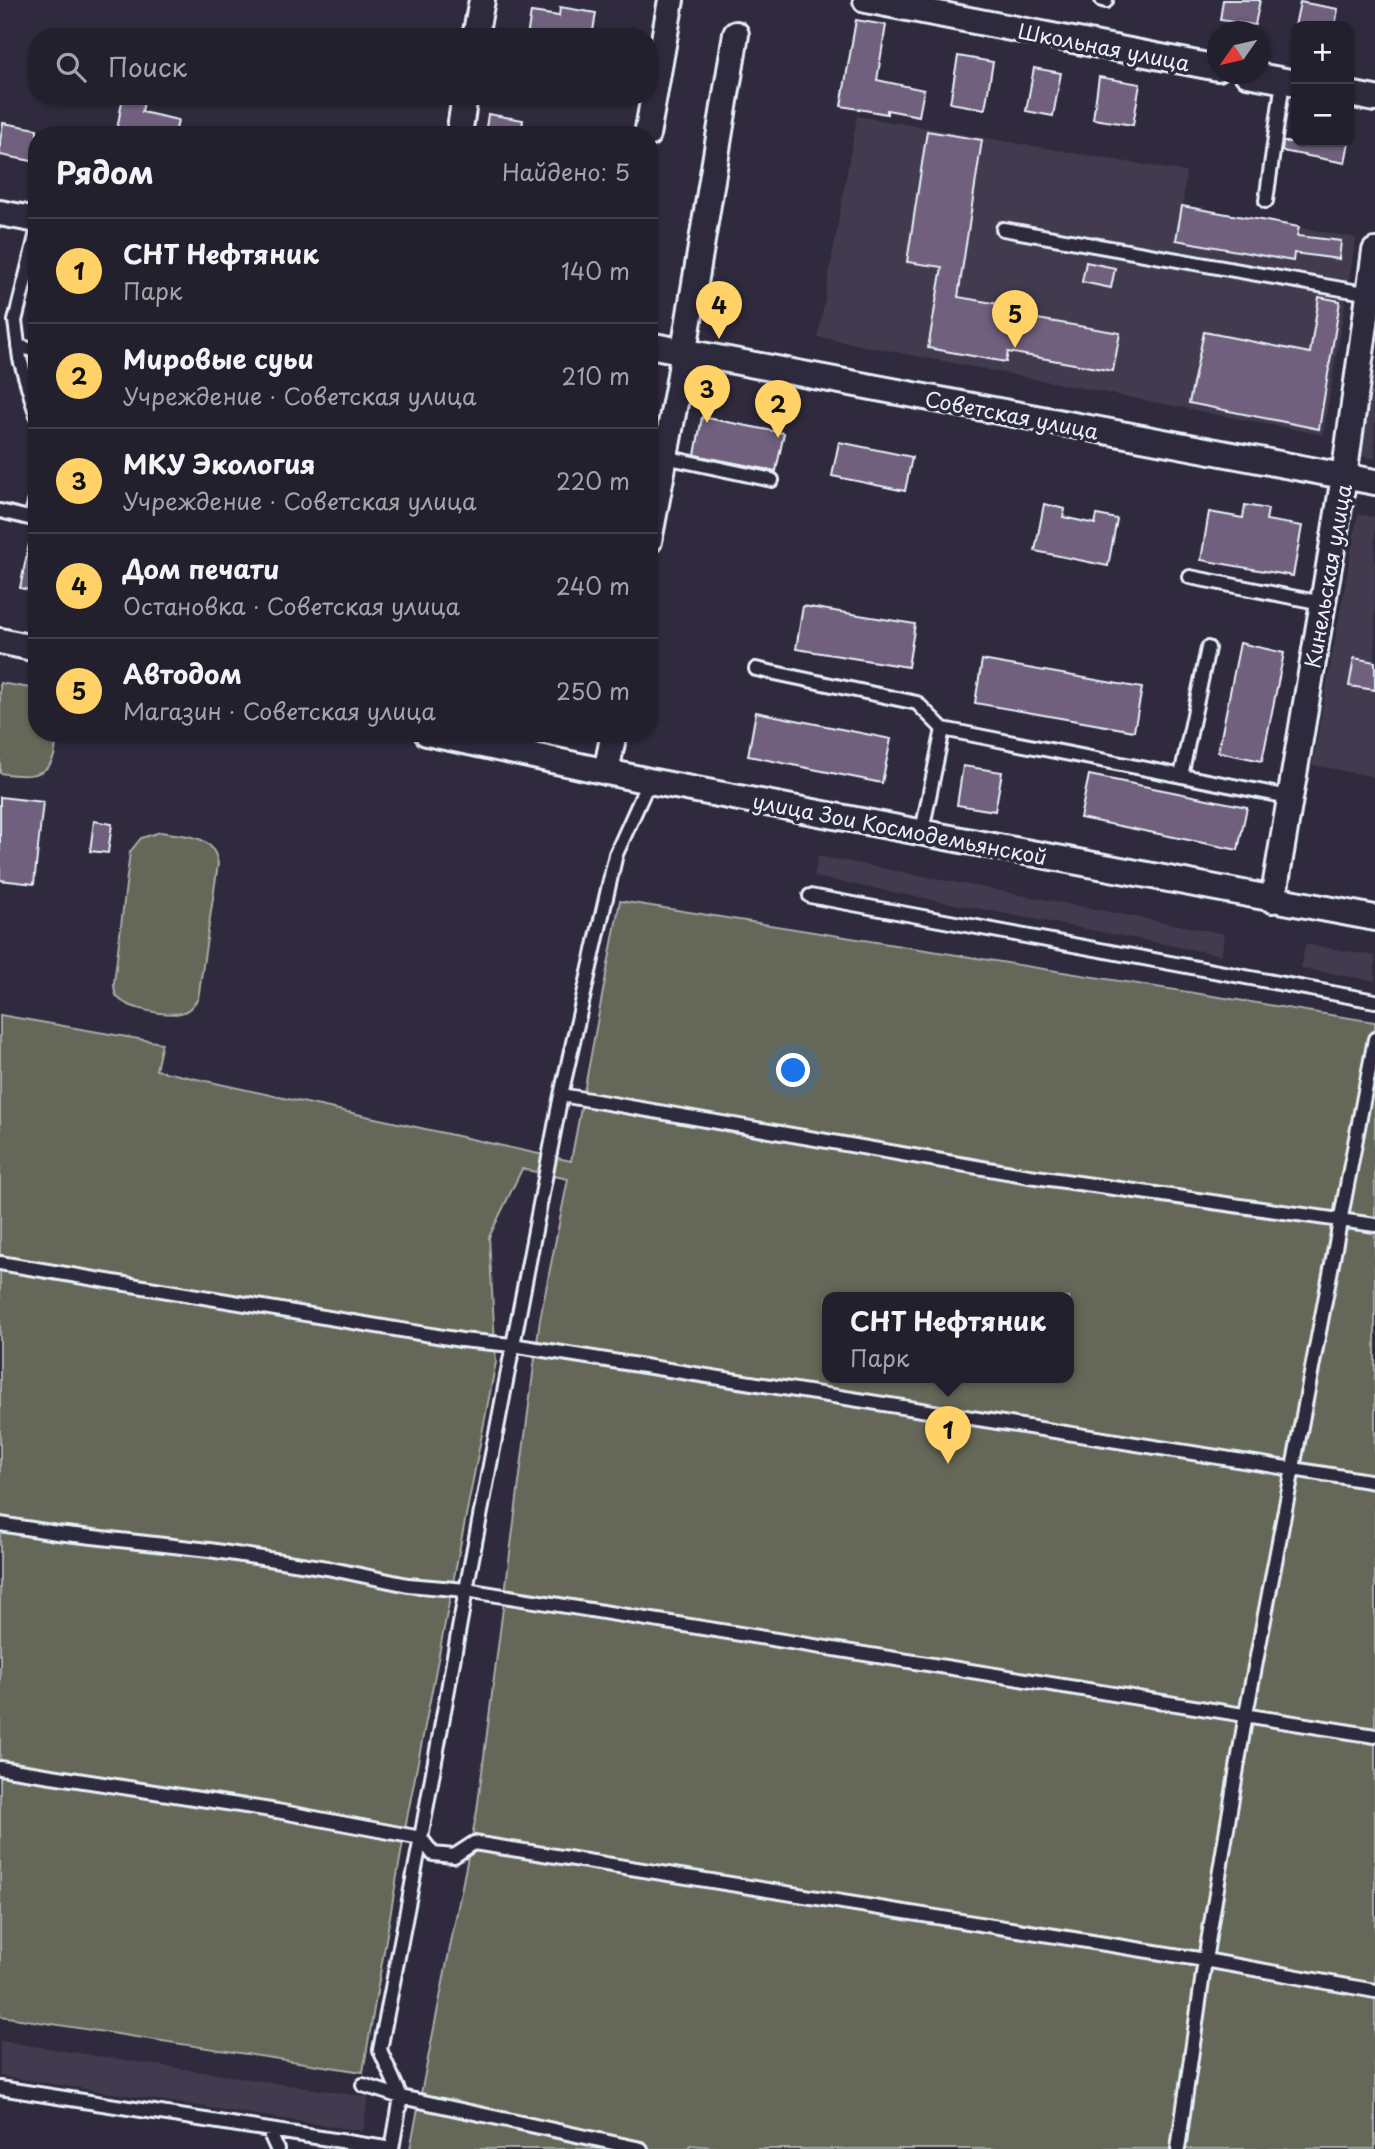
<!DOCTYPE html>
<html lang="ru">
<head>
<meta charset="utf-8">
<style>
  body { margin:0; font-family:"Playpen Sans",sans-serif; background:#2f2d3a; color:#f1f3f6 }
  .controls { position:absolute; right:21px; top:21px; display:grid; overflow:hidden; border-radius:14px; box-shadow:0 2px 5px #0004 }
  .controls button { width:63px; height:63px; display:grid; place-items:center; padding:0; border:0; border-bottom:2px solid #403e4a; background:#23202e; color:#f1f3f6; font:35px sans-serif }
  .compass { position:absolute; left:1207px; top:21px; width:63px; height:63px; border-radius:50%; background:#23202e; box-shadow:0 2px 5px #0004; rotate:236deg }
  .you { position:absolute; left:794px; top:1071px; width:24px; height:24px; margin:-18px; border:5px solid #fff; border-radius:50%; background:#1a73e8; box-shadow:0 0 0 10px #1a73e833 }
  .badge { display:grid; place-items:center; width:46px; height:46px; border-radius:50%; background:#ffd166; color:#111; font-size:23px; font-weight:700 }
  .pin { position:absolute; translate:-50% -58px; filter:drop-shadow(0 2px 4px #0008) }
  .pin::after { content:''; position:absolute; top:37px; width:24px; height:21px; background:inherit; clip-path:polygon(0 0,100% 0,50% 100%) }
  .popup { position:absolute; left:822px; top:1292px; width:252px; height:91px; box-sizing:border-box; display:grid; place-content:center; border-radius:14px; background:#23202e; filter:drop-shadow(0 2px 5px #0005); font-size:23px; white-space:nowrap; color:#a3a3aa }
  .popup b { font-size:26px; color:#f1f3f6 }
  .popup::after { content:''; position:absolute; left:50%; top:100%; margin-left:-14px; border:14px solid transparent; border-top-color:#23202e }
  .list { margin:0; padding:0; list-style:none }
  h2 { display:flex; justify-content:space-between; align-items:center; height:91px; margin:0; padding:0 28px; font-size:30px }
  h2 small { font-size:23px; font-weight:400; color:#a3a3aa }
  .list li { display:grid; grid-template-columns:46px 1fr auto; gap:21px; align-items:center; box-sizing:border-box; height:105px; padding:0 28px; border-top:2px solid #403e4a }
  .list b { display:block; font-size:26px; white-space:nowrap }
  .list p { margin:0; font-size:23px; white-space:nowrap; color:#a3a3aa }
  .list em { font-size:23px; font-style:normal; color:#a3a3aa }
  .icon { flex:none; width:38px; height:38px; fill:none; stroke:currentColor; stroke-width:2; stroke-linecap:round; stroke-linejoin:round }
  .map { position:relative; flex:none; width:1375px; height:2149px; overflow:hidden }
  .search { position:absolute; background:#23202e; box-shadow:0 2px 5px #0004; left:28px; top:28px; width:630px; height:77px; display:flex; align-items:center; gap:18px; box-sizing:border-box; padding:0 24px; border-radius:28px; color:#a3a3aa; font-size:26px }
  .panel { position:absolute; background:#23202e; box-shadow:0 2px 5px #0004; left:28px; top:126px; width:630px; height:616px; border-radius:28px }
  .map>svg:first-child { display:block }
</style>
</head>
<body>
<div class="map">
<svg width="1375" height="2149" viewBox="0 0 1375 2149">
  <rect width="100%" height="100%" fill="#2f2a3d"/>
  <filter id="ink" filterUnits="userSpaceOnUse"><feTurbulence type="fractalNoise" baseFrequency=".0143" numOctaves="2"/><feDisplacementMap in="SourceGraphic" scale="14" xChannelSelector="R" yChannelSelector="G"/><feConvolveMatrix kernelMatrix="1 2 1 2 8 2 1 2 1" color-interpolation-filters="sRGB"/></filter>
  <g filter="url(#ink)">
    <path fill="#423a50" d="M857,116l329,56 -3,34 173,32 -33,197 -505,-98z
      M1375,369v90l-14,-3z
      M1358,514l17,3v260l-63,-12z
      M818,856l407,78 -4,21 -407,-78z
      M1305,944l70,12v25l-74,-13z
      M0,2041l368,56 -5,34 -363,-55z"/>
    <path fill="#656759" stroke="#a6aca8" stroke-width="2" fill-rule="evenodd" d="M0,683l37,6v44h20c-1,7 -1,16 -3,23 -7,24 -35,20 -54,17z
      M160,832c24,4 54,1 58,32l-20,135c-5,6 -9,12 -17,14 -15,3 -57,-4 -65,-18 -2,-4 -2,-8 -2,-12l16,-131 11,-14z
      M620,901l755,121v1127h-643l-42,-4 -1,4h-279l67,-338 63,-492 28,-140 -46,-10 -33,68 7,125 -88,451 -45,259 -363,-56v-1001l162,28 -6,27 415,91zM827,1298h242v80h-242z"/>
    <path fill="#6f617d" stroke="#e8f1f8" stroke-width="2" d="M1223,0h37l-5,25 -35,-5z
      M1300,2l38,7 -3,17h-40z
      M560,7l36,6 -4,24h-65l4,-25 28,4z
      M856,20l30,5 -9,55 47,10 -5,26 -32,-6v4l-46,-8z
      M958,56l35,6 -8,47 -35,-6z
      M1034,68l27,5 -8,43 -27,-5z
      M1099,77l41,7 -7,41 -40,-6z
      M123,96h22l-3,16 36,8 -3,15h-59z
      M488,114l35,6 -2,15h-36z
      M3,123l34,6v33l-37,-7v-14z
      M927,131l55,9 -24,157 58,10 -2,8 106,18 -7,38 -105,-19 -2,10 -78,-14 14,-81 -35,-5z
      M1283,142h66l-4,21 -63,-12z
      M1182,206l117,21 -2,9 44,5 -2,18 -45,-6 -1,8 -117,-21z
      M1086,262l29,6 -4,20 -29,-6z
      M1319,297l21,4 -21,128 -130,-26 15,-71 106,21z
      M702,417l82,16 -8,38 -81,-16z
      M839,442l73,15 -7,34 -73,-15z
      M1044,504l21,5 -2,8 32,7 2,-9 20,4 -9,47 -73,-15z
      M1245,505l23,4 -2,11 36,6 -9,50 -92,-16 8,-48 34,6z
      M29,544l8,1v47l-17,-4z
      M803,606l112,18 -7,43 -112,-18z
      M1240,643l44,10 -22,108 -44,-9z
      M1354,658l21,4v28l-26,-4z
      M982,660l160,28 -8,43 -159,-28z
      M756,712l135,27 -9,44 -134,-27z
      M963,766l39,6 -7,39 -38,-6z
      M1089,775l158,32 -9,43 -158,-32z
      M0,797l43,5 -9,82 -34,-4z
      M94,821l18,3 -4,29 -18,-2z"/>
    <g fill="none" stroke-linecap="round" stroke-linejoin="round">
      <defs>
        <path id="lane" d="M1102,0l4,1
          M1266,201l17,-120
          M1003,229l367,65
          M37,232l-22,89 5,38 17,58
          M18,346l19,5
          M665,457l107,23
          M0,511l37,9
          M31,518l6,-22
          M1190,577l132,26
          M756,669l161,34 26,26
          M1181,776l27,-128
          M922,831l21,-102 346,68
          M810,896l565,105
          M561,1095l468,81 346,49
          M0,1263l461,77 51,5 863,137
          M0,1524l57,9 152,17 118,18 81,17 58,5 909,146
          M0,1768l277,43 144,27 12,16 21,2 20,-13 731,117 170,31
          M363,2085l38,12 240,52
          M0,2088l392,61 9,-52 -21,-47 41,-212 45,-248 95,-495 55,-241 33,-73
          M269,2131l8,18
          M1178,2149l27,-189 41,-246 129,-675"/>
        <path id="street" d="M866,0l352,68
          M475,37l7,-37
          M1247,74l49,9
          M1349,94l26,5
          M459,135l6,-39
          M647,135l24,-135
          M0,213l37,7
          M649,345l726,137
          M649,541l29,-154 58,-353
          M0,641l37,8
          M427,733l222,48 726,137
          M606,772l8,-39
          M1273,900l71,-423 31,-226"/>
      </defs>
      <use href="#lane" stroke="#e8f1f8" stroke-width="18"/>
      <use href="#street" stroke="#e8f1f8" stroke-width="30"/>
      <use href="#lane" stroke="#2f2a3d" stroke-width="12"/>
      <use href="#street" stroke="#2f2a3d" stroke-width="24"/>
    </g>
  </g>
  <g text-anchor="middle" dominant-baseline="central" stroke-width="7" stroke-linejoin="round" paint-order="stroke">
    <g font-size="21" fill="#e8f1f8" stroke="#2f2a3d">
      <text transform="translate(1104 46) rotate(11)">Школьная улица</text>
      <text transform="translate(1012 414) rotate(11)">Советская улица</text>
      <text transform="translate(1327 576) rotate(-80)">Кинельская улица</text>
      <text transform="translate(900 828) rotate(11)">улица Зои Космодемьянской</text>
    </g>
  </g>
</svg>
<div class="controls">
<button>+</button>
<button>−</button>
</div>
<svg class="compass" viewBox="-18 -18 36 36"><path d="M0-13l5 13h-10z" fill="#e53935"/><path d="M0 13l5-13h-10z" fill="#a3a3aa"/></svg>
<div class="you"></div>
<div class="pin badge" style="left:948px;top:1464px">1</div>
<div class="popup"><b>СНТ Нефтяник</b>Парк</div>
<div class="pin badge" style="left:778px;top:438px">2</div>
<div class="pin badge" style="left:707px;top:423px">3</div>
<div class="pin badge" style="left:719px;top:339px">4</div>
<div class="pin badge" style="left:1015px;top:348px">5</div>
<div class="search"><svg class="icon" aria-label="search" viewBox="0 0 24 24"><circle cx="10" cy="10" r="6"/><path d="M15 15l6 6"/></svg>Поиск</div>
<section class="panel">
<h2>Рядом<small>Найдено: 5</small></h2>
<ul class="list">
<li><span class="badge">1</span><div><b>СНТ Нефтяник</b><p>Парк</p></div><em>140 m</em></li>
<li><span class="badge">2</span><div><b>Мировые суьи</b><p>Учреждение · Советская улица</p></div><em>210 m</em></li>
<li><span class="badge">3</span><div><b>МКУ Экология</b><p>Учреждение · Советская улица</p></div><em>220 m</em></li>
<li><span class="badge">4</span><div><b>Дом печати</b><p>Остановка · Советская улица</p></div><em>240 m</em></li>
<li><span class="badge">5</span><div><b>Автодом</b><p>Магазин · Советская улица</p></div><em>250 m</em></li>
</ul>
</section>
</div>
</body>
</html>
